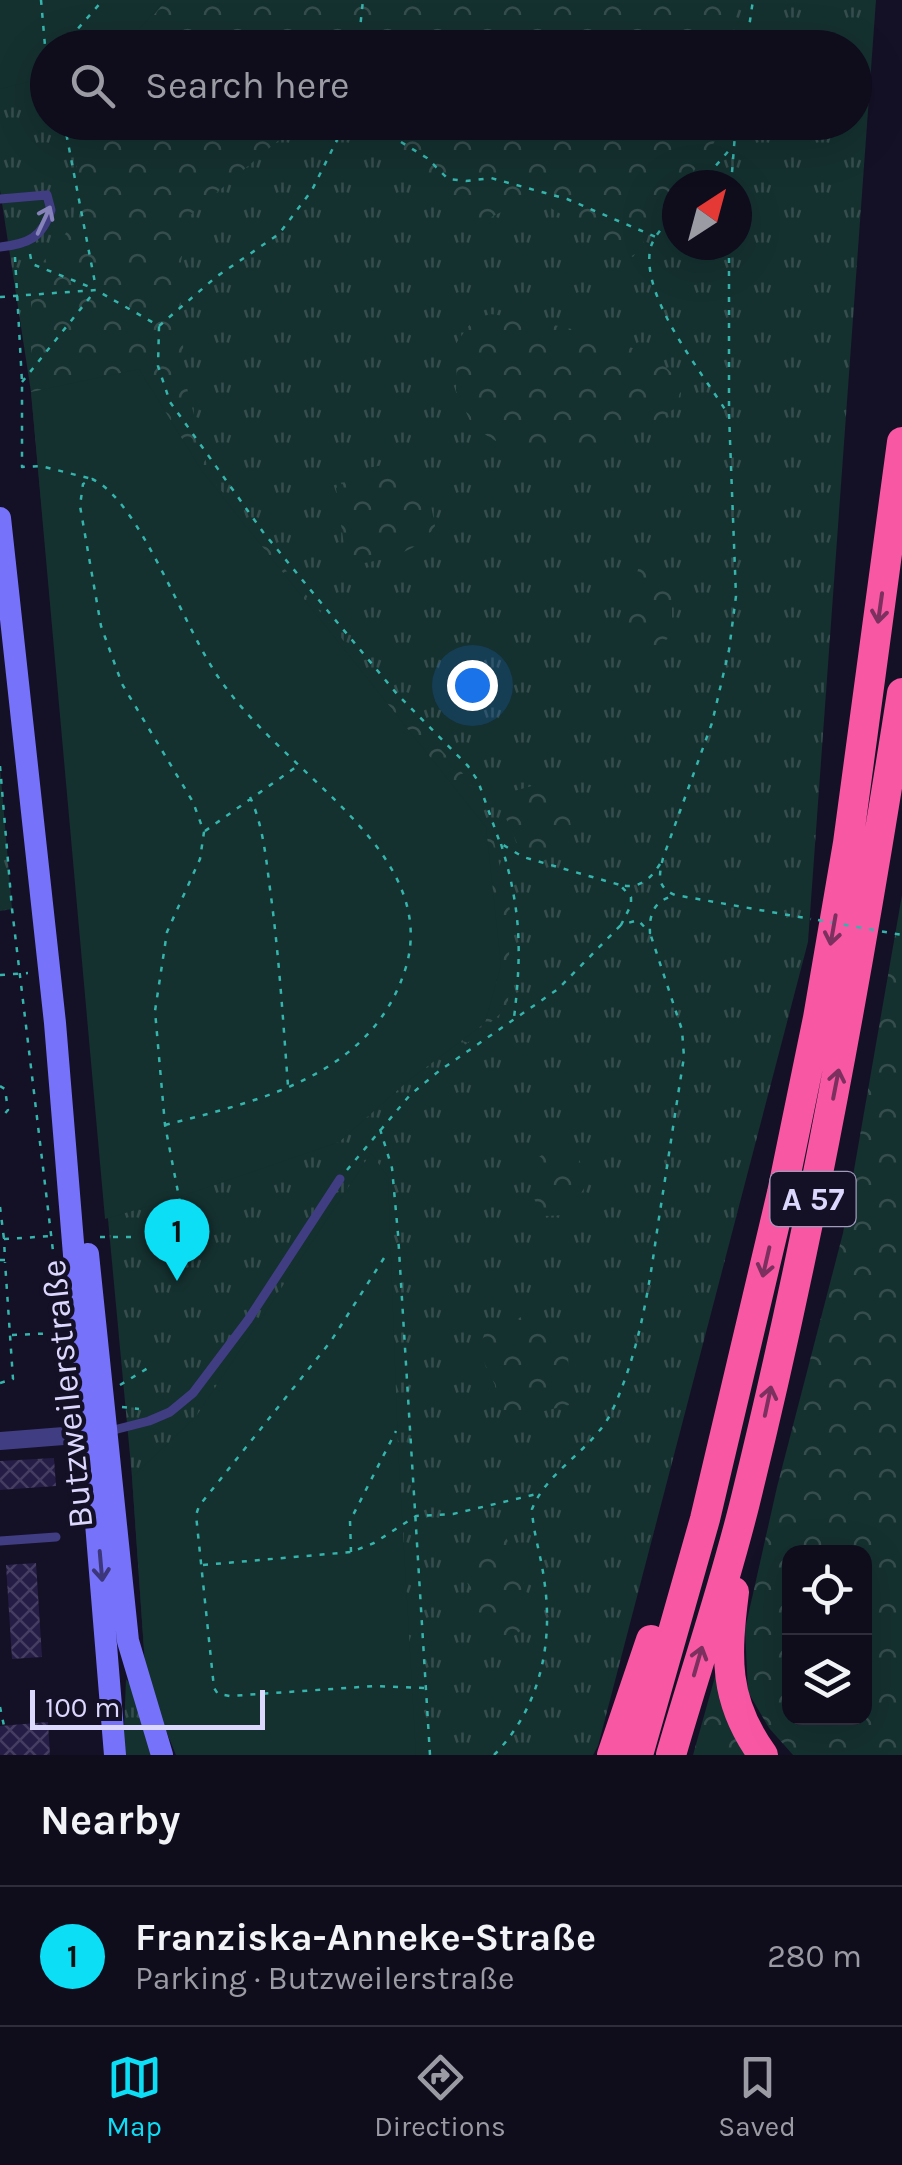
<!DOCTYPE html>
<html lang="en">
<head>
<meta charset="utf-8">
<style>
  body { margin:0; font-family:Karla,sans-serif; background:#1d1a29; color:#f1f3f6 }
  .controls { position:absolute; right:30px; bottom:30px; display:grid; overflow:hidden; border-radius:20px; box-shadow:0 10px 40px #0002 }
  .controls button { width:90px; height:90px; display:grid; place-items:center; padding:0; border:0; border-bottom:2px solid #2f2c3b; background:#0f0c1c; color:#f1f3f6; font:50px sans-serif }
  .compass { position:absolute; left:662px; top:170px; width:90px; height:90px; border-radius:50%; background:#0f0c1c; box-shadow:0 10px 40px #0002; rotate:36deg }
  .scale { position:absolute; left:30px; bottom:25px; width:235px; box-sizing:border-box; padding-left:10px; border:5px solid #dcd7fd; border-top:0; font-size:28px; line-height:35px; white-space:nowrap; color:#dcd7fd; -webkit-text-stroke:8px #141026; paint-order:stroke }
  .you { position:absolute; left:472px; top:685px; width:35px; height:35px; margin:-25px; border:8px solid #fff; border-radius:50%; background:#1a73e8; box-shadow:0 0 0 15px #1a73e833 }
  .badge { display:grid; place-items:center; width:65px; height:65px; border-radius:50%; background:#0cdef5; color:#111; font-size:32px; font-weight:700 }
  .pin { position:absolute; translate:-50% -82px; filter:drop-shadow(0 2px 5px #0008) }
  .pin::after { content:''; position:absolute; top:52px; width:35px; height:30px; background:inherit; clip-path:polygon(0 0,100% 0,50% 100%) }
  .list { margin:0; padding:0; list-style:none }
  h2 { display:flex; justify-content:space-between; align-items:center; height:130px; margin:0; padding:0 40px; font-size:42px }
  h2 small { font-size:32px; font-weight:400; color:#9b9ba3 }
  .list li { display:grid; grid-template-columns:65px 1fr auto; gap:30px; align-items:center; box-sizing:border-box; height:140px; padding:0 40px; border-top:2px solid #2f2c3b }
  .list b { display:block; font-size:38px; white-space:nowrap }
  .list p { margin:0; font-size:32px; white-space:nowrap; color:#9b9ba3 }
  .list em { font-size:32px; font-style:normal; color:#9b9ba3 }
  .icon { flex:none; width:55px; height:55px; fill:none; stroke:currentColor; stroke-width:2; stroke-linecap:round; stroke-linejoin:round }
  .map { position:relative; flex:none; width:902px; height:1755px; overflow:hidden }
  .search { position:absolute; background:#0f0c1c; box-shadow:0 10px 40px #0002; left:30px; right:30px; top:30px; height:110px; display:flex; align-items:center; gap:25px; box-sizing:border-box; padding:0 35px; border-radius:55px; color:#9b9ba3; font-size:38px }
  .sheet { height:270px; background:#0f0c1c }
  nav { display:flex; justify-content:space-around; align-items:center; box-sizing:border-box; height:140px; border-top:2px solid #2f2c3b; background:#0f0c1c; font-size:28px; color:#9b9ba3 }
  nav a { display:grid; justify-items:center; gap:5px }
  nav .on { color:#0cdef5 }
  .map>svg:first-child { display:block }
</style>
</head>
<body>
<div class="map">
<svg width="902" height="1755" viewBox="0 0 902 1755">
  <defs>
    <pattern id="grass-tufts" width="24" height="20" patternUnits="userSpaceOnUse" patternTransform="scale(2.5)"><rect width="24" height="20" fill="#14302f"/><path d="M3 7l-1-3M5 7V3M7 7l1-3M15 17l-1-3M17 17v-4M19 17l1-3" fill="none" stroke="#364d4e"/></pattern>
    <pattern id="forest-crowns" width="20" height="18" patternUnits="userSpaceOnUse" patternTransform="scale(2.5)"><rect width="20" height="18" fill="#14302f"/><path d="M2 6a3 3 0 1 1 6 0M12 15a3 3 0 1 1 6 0" fill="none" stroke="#364d4e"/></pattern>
    <pattern id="building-cross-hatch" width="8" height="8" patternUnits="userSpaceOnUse" patternTransform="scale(2.5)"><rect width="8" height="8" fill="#261d46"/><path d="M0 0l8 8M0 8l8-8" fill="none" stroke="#453d62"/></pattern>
  </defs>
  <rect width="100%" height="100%" fill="#141026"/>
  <path fill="url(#grass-tufts)" fill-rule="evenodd" d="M0,0h876l-68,942 -210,804 -5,9h-417l-30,-76 -14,-202 -101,-1085 -31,-202zM48,48h806v74h-806zM677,185h60v60h-60z
    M0,766l12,143 -12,2z
    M126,1679l4,5 23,71h-30z"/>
  <path fill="url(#forest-crowns)" fill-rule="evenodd" d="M166,0h572l-6,47 -356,1 -24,-6 -2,6 -222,-1z
    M80,123h219l-110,93 -10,57 6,107 25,97 159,195 99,107 24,54 18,77 -2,97 -43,38 -23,-49 -321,-570 -90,-34v-115l42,-53z
    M390,123v-1l334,1 -1,7 -39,55h-7v10l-44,62 -101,-60 -51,25 -60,-36 -29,-23z
    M490,314c40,6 187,27 191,79 0,5 -3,10 -5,15l-59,34 -69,15 -15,7 -60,-37 -17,-36 1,-49 16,-22z
    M399,462l27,18 9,46c-18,30 -55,33 -88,41l-11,-79 27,-19z
    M657,559l15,16v58l-16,19 -25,-5c-22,-46 -1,-42 9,-85z
    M539,784l28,19 5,30 -27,24 -26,-9 -14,-32 9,-25z
    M902,895v860h-109l-24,-27 -21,-36 -3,-63 32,-142 66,-254zM790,1552h74v166h-74z
    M558,1145l20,12 10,25 -21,33 -24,1 -12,-23 3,-33z
    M524,1316l25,5 5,16 14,7 1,61 -29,7 -33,3 -10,-10 -2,-20 -16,-33 6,-21z
    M489,1535l17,3c18,29 23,57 18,90l-18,14 -22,-17 -17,-43v-25l11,-17z
    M718,1666l35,89h-60z"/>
  <path fill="#14302f" d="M0,0h165l-42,47 -75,1 -1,29 -47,12z
    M139,369l63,102 284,356 15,138 -16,58 -76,57 -70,62 -160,55 -74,22 -74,-827z
    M371,1153l17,24 10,270 18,308h-240l-30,-76 -14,-202 63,-59z"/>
  <path fill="url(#building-cross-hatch)" d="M54,1458l2,28 -56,4v-29z
    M36,1563l6,94 -30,2 -6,-94z
    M48,1722l2,33h-50v-29z"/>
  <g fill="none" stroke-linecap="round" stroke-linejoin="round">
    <path stroke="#35b4ac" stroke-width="2.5" stroke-dasharray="5 8" stroke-linecap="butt" d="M41,0l7,80
      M61,48l42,-48
      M358,48l5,-48
      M746,48l7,-48
      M64,122l32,166
      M353,122l48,20 26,16 21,21 18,2 25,-3 76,21 89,38
      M699,185l33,-38
      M731,185l5,-63
      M677,211c-9,11 -24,24 -27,39 -8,49 51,121 76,161
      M729,245v169l7,182 -7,54 -17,73 -49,135c-4,17 -7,29 12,37l136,24
      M30,254l2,10 63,25
      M15,257l7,125v85l19,-1 51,13
      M0,297l96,-7 63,36 -1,40 12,36 93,130 64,78 70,84 71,72 10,15 22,62 23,14 97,28
      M159,326l57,-49 63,-43 33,-44 34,-68
      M22,382l73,-91
      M0,766l12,143 41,342
      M250,797c13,28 16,61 20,92 9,65 13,131 18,197
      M205,831l91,-64
      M501,844c20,65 21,107 13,174
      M660,864c-10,16 -21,25 -40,21l11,12v8l-10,20 17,-5 12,13c-1,-19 4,-32 23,-37
      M0,975l28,-2
      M0,1086l5,3 3,21 -8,9
      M165,1125c97,-25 208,-50 241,-158 13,-44 -2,-84 -29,-120 -46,-60 -112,-104 -156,-166 -36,-49 -80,-180 -129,-202l-9,5 -3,22 21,120 21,58 71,118 11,30 -4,27 -33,73 -12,79 10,114 18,93
      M380,1129l12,39 6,66 32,521
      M347,1170l63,-75 29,-24 119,-82 63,-64
      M0,1207l4,32
      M100,1237h39
      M384,1258l-53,83 -132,165 -3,9 18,173 4,6 12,2 145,-10 50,2
      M0,1260h5l-1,-21 48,-3
      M12,1335l46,-2
      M0,1383l13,-4 -8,-117
      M120,1385l33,-20
      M122,1407l17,2
      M351,1552l-1,-31 46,-90
      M203,1565l148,-13 23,-9 42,-27 37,-2 84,-20
      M0,1707l4,19
      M494,1755c46,-47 60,-112 50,-176 -3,-24 -11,-46 -12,-70 16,-40 63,-60 81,-100 27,-60 36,-121 45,-185 9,-56 17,-111 26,-167l-2,-27 -32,-97"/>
    <path stroke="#403d83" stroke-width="9" d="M0,199l47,-4 4,15c-9,28 -23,34 -51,37
      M106,1432l43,-11 21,-9 23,-19 55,-73 92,-141
      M0,1541l56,-4"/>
    <path stroke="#403d83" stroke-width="18" d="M0,1441l89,-7"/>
    <path stroke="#7672f9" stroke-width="22" d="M0,518l55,505 60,732
      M88,1254l40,387 34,114"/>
    <path stroke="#f857a4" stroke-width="30" d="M734,1592c-8,64 -11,108 29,163
      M612,1755l39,-115
      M638,1755l67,-236 77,-326 36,-175 30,-175 54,-401
      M671,1755c25,-87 55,-173 76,-261 65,-264 113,-532 155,-801"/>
    <path stroke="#35b4ac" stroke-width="2.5" stroke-dasharray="5 8" stroke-linecap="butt" d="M818,920l84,15"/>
  </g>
  <defs><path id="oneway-shaft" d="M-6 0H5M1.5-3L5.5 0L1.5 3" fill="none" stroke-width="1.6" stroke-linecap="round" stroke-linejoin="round" transform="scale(2.5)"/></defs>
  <use stroke="#8682ba" href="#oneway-shaft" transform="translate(44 220) rotate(-65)"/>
  <g stroke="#7b305f">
    <use href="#oneway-shaft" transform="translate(880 608) rotate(98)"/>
    <use href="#oneway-shaft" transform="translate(833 930) rotate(100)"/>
    <use href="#oneway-shaft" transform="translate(836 1084) rotate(-79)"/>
    <use href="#oneway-shaft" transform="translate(766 1262) rotate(103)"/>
    <use href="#oneway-shaft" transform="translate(768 1401) rotate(-78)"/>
    <use href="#oneway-shaft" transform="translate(698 1661) rotate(-74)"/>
  </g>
  <use stroke="#3b377a" href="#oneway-shaft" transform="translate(101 1566) rotate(85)"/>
  <g text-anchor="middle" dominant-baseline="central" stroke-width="9" stroke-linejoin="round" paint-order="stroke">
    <rect fill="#141026" stroke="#a09bbc" stroke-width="2.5" x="770.5" y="1172" width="85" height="54" rx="8"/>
    <g font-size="32" font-weight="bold" fill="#dcd7fd">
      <text x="813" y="1199">A 57</text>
    </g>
    <g font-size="35" fill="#dcd7fd" stroke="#141026">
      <text transform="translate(67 1394) rotate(-96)">Butzweilerstraße</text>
    </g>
  </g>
</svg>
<div class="controls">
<button><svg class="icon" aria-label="locate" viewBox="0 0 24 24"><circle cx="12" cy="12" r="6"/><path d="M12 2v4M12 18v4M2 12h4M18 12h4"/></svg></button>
<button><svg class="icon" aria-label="layers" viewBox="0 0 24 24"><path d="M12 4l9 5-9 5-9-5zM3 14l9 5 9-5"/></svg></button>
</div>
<svg class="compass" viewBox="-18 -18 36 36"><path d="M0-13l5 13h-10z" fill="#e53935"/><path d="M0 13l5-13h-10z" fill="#9b9ba3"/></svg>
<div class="scale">100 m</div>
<div class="you"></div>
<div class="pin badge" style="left:177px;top:1281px">1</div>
<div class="search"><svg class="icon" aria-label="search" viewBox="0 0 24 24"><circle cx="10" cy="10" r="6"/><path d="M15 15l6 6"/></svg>Search here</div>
</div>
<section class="sheet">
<h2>Nearby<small></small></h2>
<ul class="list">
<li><span class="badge">1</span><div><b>Franziska-Anneke-Straße</b><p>Parking · Butzweilerstraße</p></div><em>280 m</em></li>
</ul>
</section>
<nav>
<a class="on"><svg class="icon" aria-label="map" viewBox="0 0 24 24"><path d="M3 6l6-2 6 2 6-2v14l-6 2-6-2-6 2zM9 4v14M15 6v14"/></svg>Map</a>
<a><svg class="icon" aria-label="directions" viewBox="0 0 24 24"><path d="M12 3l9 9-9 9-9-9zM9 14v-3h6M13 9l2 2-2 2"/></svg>Directions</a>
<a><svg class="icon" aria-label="saved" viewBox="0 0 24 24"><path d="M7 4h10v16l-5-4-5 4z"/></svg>Saved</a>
</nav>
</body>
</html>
